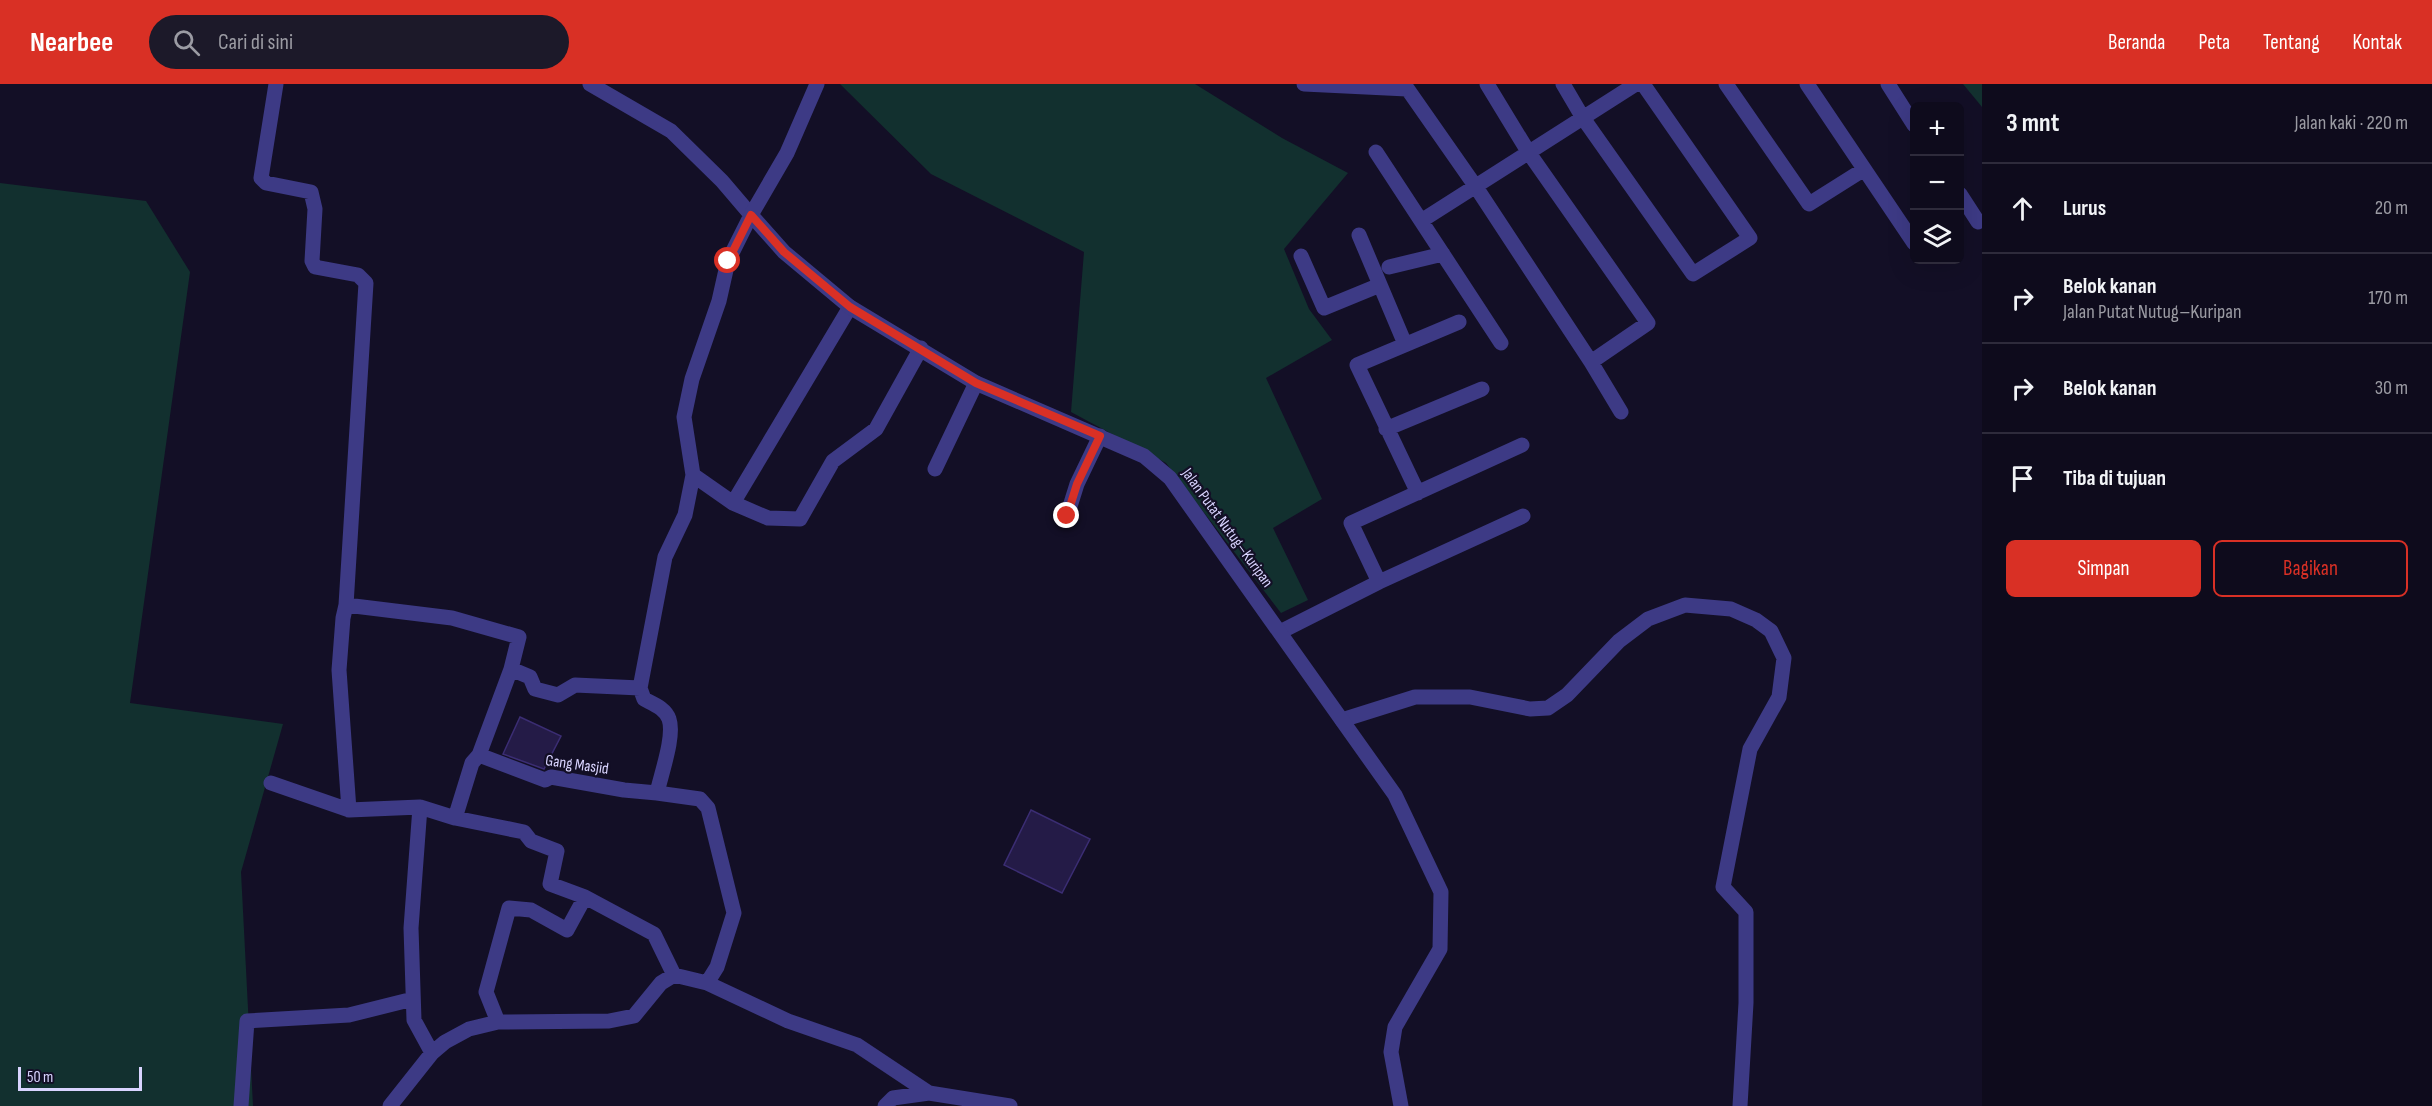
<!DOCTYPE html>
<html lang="id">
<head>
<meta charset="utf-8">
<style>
  body { margin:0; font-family:"Sofia Sans Condensed",sans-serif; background:#1c1929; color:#f1f3f6 }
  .controls { position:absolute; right:18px; top:18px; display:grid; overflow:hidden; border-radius:9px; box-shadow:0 6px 24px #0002 }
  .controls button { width:54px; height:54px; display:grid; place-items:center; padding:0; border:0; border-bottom:2px solid #2e2b3b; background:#0e0b1c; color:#f1f3f6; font:30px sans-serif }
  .scale { position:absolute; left:18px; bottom:15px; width:124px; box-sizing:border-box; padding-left:6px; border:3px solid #d9d4ff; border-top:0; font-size:16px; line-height:21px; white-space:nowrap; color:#d9d4ff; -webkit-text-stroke:4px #130f26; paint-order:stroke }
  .stop { position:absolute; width:18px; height:18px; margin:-14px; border:4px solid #d93025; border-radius:50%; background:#fff }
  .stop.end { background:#d93025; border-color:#fff; box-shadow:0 2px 6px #0008 }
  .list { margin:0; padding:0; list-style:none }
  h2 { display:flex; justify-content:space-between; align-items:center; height:78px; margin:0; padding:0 24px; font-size:26px }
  h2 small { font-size:20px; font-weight:400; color:#9b9ba3 }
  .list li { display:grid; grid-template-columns:39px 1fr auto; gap:18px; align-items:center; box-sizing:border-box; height:90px; padding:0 24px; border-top:2px solid #2e2b3b }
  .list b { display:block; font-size:22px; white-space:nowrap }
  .list p { margin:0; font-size:20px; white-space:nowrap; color:#9b9ba3 }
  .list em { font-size:20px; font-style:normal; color:#9b9ba3 }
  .actions { display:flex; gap:12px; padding:18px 24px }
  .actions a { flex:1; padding:14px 0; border:2px solid #d93025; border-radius:9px; text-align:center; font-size:21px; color:#d93025 }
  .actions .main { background:#d93025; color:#fff }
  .icon { flex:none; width:33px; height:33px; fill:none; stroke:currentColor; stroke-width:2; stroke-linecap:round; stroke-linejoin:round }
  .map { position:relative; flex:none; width:1982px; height:1022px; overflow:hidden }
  header { display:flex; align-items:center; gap:36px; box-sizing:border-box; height:84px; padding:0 30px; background:#d93025; color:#fff }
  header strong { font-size:28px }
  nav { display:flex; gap:33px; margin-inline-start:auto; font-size:21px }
  .search { width:420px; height:54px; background:#1c1929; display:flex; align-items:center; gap:15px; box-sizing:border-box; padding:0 21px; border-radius:33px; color:#9b9ba3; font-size:22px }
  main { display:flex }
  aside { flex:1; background:#0e0b1c }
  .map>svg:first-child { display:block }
</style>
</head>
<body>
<header>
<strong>Nearbee</strong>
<div class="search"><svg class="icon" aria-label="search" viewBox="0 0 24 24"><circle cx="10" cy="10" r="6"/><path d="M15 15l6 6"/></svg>Cari di sini</div>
<nav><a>Beranda</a><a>Peta</a><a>Tentang</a><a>Kontak</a></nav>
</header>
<main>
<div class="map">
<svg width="1982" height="1022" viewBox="0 0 1982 1022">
  <rect width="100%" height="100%" fill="#130f26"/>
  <path fill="#12302f" d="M840,0h355l87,54 66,35 -64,76 25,60 23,31 -66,38 56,121 -49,29 35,72 -27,13 -115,-150 -95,-51 13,-160 -153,-78z
    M1963,0h19v23z
    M0,99l146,18 44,71 -60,431 153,21 -42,148 12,234h-253z"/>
  <path fill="#241b47" stroke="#3b2d73" stroke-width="1.5" d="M520,633l41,19 -17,33 -41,-15z
    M1031,726l59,29 -28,54 -58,-28z"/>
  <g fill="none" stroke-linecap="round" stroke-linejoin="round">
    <path stroke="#3d3a85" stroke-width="15" d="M276,0l-15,94 5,5 45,9 4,17 -3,52 3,6 43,8 8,8 -20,322 106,13 67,19 -8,32 19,8 5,12 23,6 17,-10 65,3
      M590,0l81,47 51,50 29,34 -23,46 -9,40 -27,78 -8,38 9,58 -8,40 -20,42 -25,131 4,11c9,5 21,9 25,20 6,17 -8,55 -12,74l43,6 8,9 26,105 -17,54 -10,16
      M1304,0l103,5
      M1404,0l72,103 115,175 30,50
      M1487,0l42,69 119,170 -57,39
      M1563,0l20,34 110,156 57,-36 -107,-154
      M1726,0l83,120 54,-34
      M1807,0l107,159
      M1888,0l26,41
      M1376,68l125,191
      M1960,110l18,28
      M1421,137l215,-137
      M1359,151l46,109
      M1301,172l23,52 56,-23
      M1389,183l54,-13
      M1386,345l96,-40
      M935,385l41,-86
      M693,391l40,28 35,15 32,1 33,-58 43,-32 45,-81
      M1418,409l-61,-128 102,-43
      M733,419l117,-196
      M1067,432l10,-32 23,-48
      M1379,498l-28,-59 171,-78
      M346,521l-3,13 -4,52 10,140
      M1280,548l99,-50 144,-66
      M511,585l-32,86 66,25 6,-3 73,13 33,3
      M1342,636l73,-23h55l60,12 18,-1 19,-13 52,-54 29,-22 37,-14 46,4 25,11 15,11 13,27 -5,39 -29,52 -27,138 23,25v91l-6,103
      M271,699l78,27 71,-3 35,11 69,14 7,9 26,10 -7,33 35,13 69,37 20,41
      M420,723l-9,121 3,92 18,33
      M455,734l17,-55 7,-8
      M498,938l-12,-30 23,-84 22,2 36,20 18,-33
      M241,1022l6,-85 102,-6 64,-16
      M390,1022l42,-53 13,-11 24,-13 29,-7 111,-1 25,-5 27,-33 13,-8 33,8 81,38 69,24 72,48 81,13
      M885,1022l8,-8 36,-5"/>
    <path stroke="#3d3a85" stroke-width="15" d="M817,0l-30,69 -36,62 33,37 66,55 126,76 168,73 26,22 225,317 46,97 -1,57 -45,78 -4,25 10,54"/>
  </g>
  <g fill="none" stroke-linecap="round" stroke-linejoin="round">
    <path stroke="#d93025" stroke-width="8" d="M728,177l23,-46 33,37 66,55 126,76 124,53 -23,48 -10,32"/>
  </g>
  <g text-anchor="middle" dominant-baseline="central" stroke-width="4.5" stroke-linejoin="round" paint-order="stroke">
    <g font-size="16" fill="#d9d4ff" stroke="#130f26">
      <text transform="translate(1227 444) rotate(54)">Jalan Putat Nutug–Kuripan</text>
      <text transform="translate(577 681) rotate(8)">Gang Masjid</text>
    </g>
  </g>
</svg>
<div class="controls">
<button>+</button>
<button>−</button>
<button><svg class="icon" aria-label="layers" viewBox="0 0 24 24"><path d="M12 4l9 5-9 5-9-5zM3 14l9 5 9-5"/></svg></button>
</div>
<div class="scale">50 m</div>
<div class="stop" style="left:728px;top:177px"></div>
<div class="stop end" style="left:1067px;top:432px"></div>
</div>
<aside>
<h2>3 mnt<small>Jalan kaki · 220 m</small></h2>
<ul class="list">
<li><svg class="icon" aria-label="ahead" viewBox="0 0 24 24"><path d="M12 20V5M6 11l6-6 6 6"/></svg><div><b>Lurus</b></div><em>20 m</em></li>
<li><svg class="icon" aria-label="right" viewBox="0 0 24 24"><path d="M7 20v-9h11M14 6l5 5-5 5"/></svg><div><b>Belok kanan</b><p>Jalan Putat Nutug–Kuripan</p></div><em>170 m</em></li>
<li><svg class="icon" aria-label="right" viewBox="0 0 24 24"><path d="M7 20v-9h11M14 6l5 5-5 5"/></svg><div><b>Belok kanan</b></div><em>30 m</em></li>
<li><svg class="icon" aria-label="arrive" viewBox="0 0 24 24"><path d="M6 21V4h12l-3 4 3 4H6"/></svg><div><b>Tiba di tujuan</b></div></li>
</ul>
<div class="actions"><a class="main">Simpan</a><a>Bagikan</a></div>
</aside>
</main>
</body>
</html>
